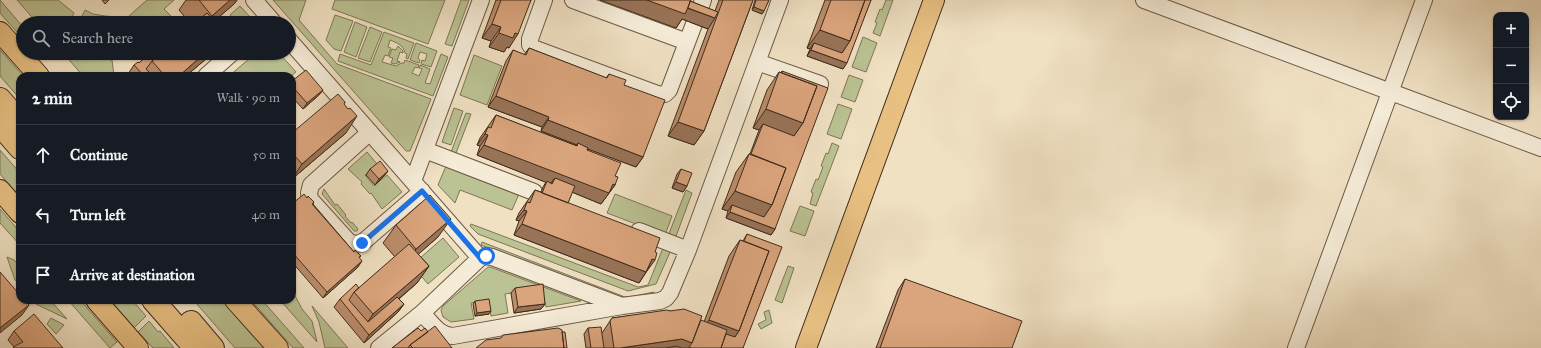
<!DOCTYPE html>
<html lang="en">
<head>
<meta charset="utf-8">
<style>
  body { margin:0; font-family:"IM FELL Great Primer",serif; background:#20242c; color:#f1f3f6 }
  .controls { position:absolute; right:12px; top:12px; display:grid; overflow:hidden; border-radius:8px; box-shadow:0 1px 3px #0004 }
  .controls button { width:36px; height:36px; display:grid; place-items:center; padding:0; border:0; border-bottom:1px solid #363941; background:#171b24; color:#f1f3f6; font:20px sans-serif }
  .stop { position:absolute; width:12px; height:12px; margin:-9px; border:3px solid #1a73e8; border-radius:50%; background:#fff }
  .stop.end { background:#1a73e8; border-color:#fff; box-shadow:0 1px 4px #0008 }
  .list { margin:0; padding:0; list-style:none }
  h2 { display:flex; justify-content:space-between; align-items:center; height:52px; margin:0; padding:0 16px; font-size:17px }
  h2 small { font-size:13px; font-weight:400; color:#9ea1a6 }
  .list li { display:grid; grid-template-columns:26px 1fr auto; gap:12px; align-items:center; box-sizing:border-box; height:60px; padding:0 16px; border-top:1px solid #363941 }
  .list b { display:block; font-size:15px; white-space:nowrap }
  .list em { font-size:13px; font-style:normal; color:#9ea1a6 }
  .icon { flex:none; width:22px; height:22px; fill:none; stroke:currentColor; stroke-width:2; stroke-linecap:round; stroke-linejoin:round }
  .map { position:relative; flex:none; width:1541px; height:348px; overflow:hidden }
  .search { position:absolute; background:#171b24; box-shadow:0 1px 3px #0004; left:16px; top:16px; width:280px; height:44px; display:flex; align-items:center; gap:10px; box-sizing:border-box; padding:0 14px; border-radius:22px; color:#9ea1a6; font-size:15px }
  .panel { position:absolute; background:#171b24; box-shadow:0 1px 3px #0004; left:16px; top:72px; width:280px; height:232px; border-radius:12px }
  .map>svg:first-child { display:block }
</style>
</head>
<body>
<div class="map">
<svg width="1541" height="348" viewBox="0 0 1541 348">
  <rect width="100%" height="100%" fill="#f0e1c3"/>
  <filter id="stains"><feTurbulence type="fractalNoise" baseFrequency=".005" numOctaves="4"/><feColorMatrix values="0 0 0 0 .2 0 0 0 0 .09 0 0 0 0 .02 0 0 0 .5 -.17"/></filter>
  <radialGradient id="worn" r=".72"><stop offset=".6" stop-color="#630" stop-opacity="0"/><stop offset="1" stop-color="#630" stop-opacity=".3"/></radialGradient>
  <path fill="#bbc293" stroke="#7e7757" d="M0,0l23,27v12l-23,-26z
    M17,0h41l16,13 -5,10h-32z
    M147,0h27l-10,9 8,8 -6,6h-42l5,-7z
    M273,0h33l-7,20 38,44 94,35 -21,52h-4z
    M335,0h110l-17,44 -96,-35z
    M461,0h8l-17,46 -7,-2z
    M886,0h7l-13,36 -7,-3 4,-10 -2,-1 5,-13 2,1z
    M240,6l11,12 -1,5h-14l-6,-8z
    M85,10l8,4 12,2 12,1 2,2v4h-31l-5,-3 -4,2z
    M335,15l18,6 -12,30 -7,-2 -8,-9z
    M355,22l12,5 -11,30 -12,-5z
    M370,27l12,5 -12,30 -12,-4z
    M384,32l30,11 -6,16 -2,-1 1,-4 -2,-1c-2,-8 -8,-10 -15,-13l-2,7 3,1 -3,8 -3,-1 -3,7 14,4 5,-3h3l1,-3 14,5 -1,3 -3,-1 -3,6 7,3 3,-7 -3,-1 1,-3 10,4 -5,14 5,1 11,-30 7,3 -15,39 -95,-35 2,-7 31,11z
    M863,37l14,6 -11,29 -14,-5z
    M416,43l21,8 -6,16 -10,-3 1,-4 3,1 2,-7 -7,-2 -2,6 2,2 -1,3 -9,-3z
    M398,46l5,5v2l-3,-1 -3,9 3,1 -5,2 -4,-1 2,-5 -4,-1 3,-8 4,1z
    M0,50l23,26h-3v23l-20,-23z
    M83,53l16,5 13,2 2,16h-31l-19,-22z
    M256,53h23l17,19 -5,4h-62z
    M474,55l28,11 -15,39 -27,-10z
    M849,75l14,5 -8,22 -14,-5z
    M838,104l14,5 -11,30 -14,-5z
    M454,108l9,3 -12,34 -9,-3z
    M466,113l5,1 -15,39 -5,-1z
    M832,143l7,3 -23,60 -6,-2 3,-11 -2,-1 5,-13 2,1 5,-13 -2,-1 5,-13 2,1z
    M0,150l20,23v24l-20,-23z
    M367,152l10,12 -12,11 9,11 13,-11 15,17 -20,17 -11,-16 -1,1 -9,-10 1,-2 -14,-13z
    M446,166l73,28 -7,16 -52,-20 -5,13 -17,-18z
    M324,189l11,16 2,-1 9,11 -1,1 6,7 1,-1 6,7 -1,2h-3l-32,-37z
    M686,190l6,3 -17,46 -7,-3z
    M615,194l57,22 -7,19 -58,-22z
    M800,206l14,5 -9,25 -15,-5z
    M0,209l20,23v13l-20,-22z
    M471,224l167,63 10,-2 15,-37 8,2 -15,34 -28,7 -150,-57 -8,-8z
    M443,238l16,19 -31,27 -16,-19z
    M482,242l143,55 9,-1 20,-4 -2,4 -28,3 -143,-54z
    M7,257l7,3 6,7v16l-5,-3z
    M788,266l6,2 -12,35 -7,-3z
    M488,267h2l91,34 -35,6 -4,-19 -37,6 3,19 -17,3 -3,-16 -17,3 3,16 -23,3 -8,-5 -2,-7 2,-4z
    M292,290l10,19 10,12 5,21 -37,-42h12z
    M34,300h16l17,19 -31,-15z
    M68,300h12l37,42 -7,6z
    M110,300h22l14,16 -12,12z
    M200,300h23l42,48h-30l-39,-45z
    M251,300h11l42,48h-11z
    M312,306l36,42h-23l-6,-26z
    M769,310l3,13 -11,6 -3,-5 8,-4 -2,-8z
    M51,318l13,7 -8,9 -9,-10z
    M149,321l9,11 2,-1 14,17h-21l-15,-16z"/>
  <g fill="none" stroke-linecap="round" stroke-linejoin="round">
    <defs>
      <path id="minor" d="M254,0l20,23
        M544,0l-14,39v6l3,3 127,47 5,-1 4,-4 25,-66
        M573,0l114,42
        M1144,0l397,148
        M697,17l6,-17
        M289,40l191,218
        M757,62l63,22
        M206,76l26,-23
        M370,132l-59,53 -2,8 1,6 39,43 6,2 7,-1 60,-52
        M425,150l109,42
        M413,181l68,-181
        M639,231l49,19
        M422,313c9,9 17,23 31,23l169,-30 38,-5 6,-3 4,-5 18,-43 92,-250
        M379,348l43,-35 58,-55 6,-2 6,1 130,49
        M1296,348l128,-348"/>
      <path id="major" d="M0,32l39,44
        M0,190l20,23
        M96,300l42,48
        M235,300l43,48
        M806,348l128,-348"/>
      <path id="highway" d="M0,99l20,23
        M0,125l20,23
        M153,300l42,48
        M191,322l22,26"/>
    </defs>
    <use href="#minor" stroke="#6c5945" stroke-width="18"/>
    <use href="#major" stroke="#402c1b" stroke-width="22"/>
    <use href="#highway" stroke="#402c1b" stroke-width="24"/>
    <use href="#minor" stroke="#f5ecd8" stroke-width="16"/>
    <use href="#major" stroke="#e8c082" stroke-width="20"/>
    <use href="#highway" stroke="#e8c082" stroke-width="22"/>
  </g>
  <path fill="#bb8d6b" stroke="#402c1b" d="M102,0h7l-4,4z
    M186,0h51l-3,4 -20,17 2,2h-26l-11,-13z
    M496,0h35l-22,48 -2,-1 -3,5 -15,-5 2,-6 -9,-3z
    M719,0h34l-49,131 -10,14 -26,-9 40,-107 -26,-10 -6,9 14,-27 25,10z
    M755,0h14l-7,14 -10,-4z
    M825,0h46l-28,69 -36,-13 3,-7 -3,-1z
    M529,48l77,30 3,-4 15,11 19,72 -7,10 -48,-18 -1,1 28,26v9l-14,19 -29,-12 -4,11 79,68 -8,12 -125,-48 5,-14 -3,-1 3,-7 16,-23 6,2 2,-5 3,-5 -69,-27 3,-9 -3,-1 3,-7 16,-23 80,31 1,-1 -36,-14 1,-4 -54,-20 18,-46 7,-11 11,5z
    M150,53h63l-27,23h-56l-2,-2 6,-9 5,-2z
    M782,71l-7,158 -4,6 -45,-17 2,-7 -6,-2 14,-37 13,-18h1l9,-24 -6,-2 14,-38 12,-18 2,1z
    M292,81l31,9 -4,5 -16,14 -11,-12z
    M345,102l-1,2 2,29 -54,46v-46z
    M370,169l18,2 -4,5 -9,9 -9,-10z
    M681,169l6,17 -4,6 -11,-4 5,-14z
    M307,198l7,4 -1,2 41,48 7,4 -2,2 -1,9 -35,31 -31,-36v-58z
    M396,225l42,12 -20,17 11,12 -12,17 -18,16 5,5 -6,8 -34,31 -30,-36 6,-8 19,-11 36,-31 -12,-14z
    M747,234l-4,114h-157l-2,-14 4,-6 14,5 10,-15 58,-7 34,11 25,-66 11,-16 3,1z
    M905,279l107,69h-136l22,-58z
    M515,288l30,16 -4,5 -27,4 -3,-20z
    M475,301l14,13 -14,2 -2,-12z
    M14,331l49,17 -49,-1 -6,-7z
    M421,331l6,1 25,16h-60z"/>
  <path fill="#997357" stroke="#402c1b" d="M230,0h7l-3,4 -22,19h-5l5,-7z
    M600,0h47l40,8 28,10 -7,11 -26,-10 -6,9z
    M754,7l10,4 -2,3 -10,-4z
    M492,24l9,3 -10,14 -9,-3z
    M820,30l30,11 -12,18 -24,-16 -4,6 -3,-1z
    M499,33h16l3,1 -9,14 -2,-1 -3,5 -15,-5z
    M811,50l36,13 -4,6 -36,-13z
    M205,53h8l-27,23h-7z
    M323,90l-4,5 -16,14 4,-6z
    M496,96l53,21 -7,10 -54,-20z
    M766,109l37,14 -13,19 -27,-18 -4,6 -6,-2z
    M357,116l-11,17 -54,46 10,-15z
    M548,120l95,37 -7,10 -59,-22 1,-2 -1,2 -36,-14z
    M678,122l26,9 -10,14 -26,-9z
    M485,134l3,1 -8,11 -3,-1z
    M484,145l129,39 2,1 -14,19 -49,-20 3,-6 -5,6 -73,-29z
    M388,171l-4,5 -9,9 4,-6z
    M676,182l11,4 -4,6 -11,-4z
    M735,191l37,14 -12,18 -28,-18 -4,6 -6,-2z
    M524,210l3,1 -8,10 -3,-1z
    M730,212l45,17 -4,6 -45,-17z
    M451,219l-13,18 -34,30 12,-18z
    M522,224l124,48 -7,11 -125,-48z
    M652,259l3,1 -8,11z
    M362,261l-4,6 -35,31 4,-6z
    M429,266l-12,17 -53,45 9,-14z
    M404,304l-6,8 -34,31 5,-8z
    M545,304l-4,5 -27,4 4,-6z
    M29,305l-7,10 -22,18v-5z
    M491,311l-2,3 -14,2 2,-3z
    M709,320l30,11 -12,17 -29,-11z
    M682,339l10,4v5h-72z"/>
  <path fill="#daa47c" stroke="#402c1b" d="M199,0h31l-18,16z
    M501,0h30l-13,34 -3,-1 -2,5 -14,-5 2,-6 -9,-3z
    M647,0h44l-6,14z
    M723,0h30l-49,131 -26,-9z
    M756,0h13l-5,11 -10,-4z
    M831,0h34l-15,41 -30,-11z
    M865,0h6l-24,63 -36,-13 3,-7 28,10 8,-12z
    M690,1l28,11 -3,6 -27,-10z
    M207,13l9,10h-21z
    M529,48l78,30 2,-4 17,6 -2,5 41,15 -22,57 -95,-37 1,-3 -53,-21 17,-46 13,5z
    M150,53h11l-9,8 -6,8 7,7h-9l-10,-11 4,-3 1,1z
    M161,53h44l-26,23h-14l-13,-15z
    M306,70l17,20 -16,13 -15,-17v-5z
    M782,71l46,17 -53,141 -45,-17 2,-7 32,12 8,-12 14,-37 -35,-14 12,-30 31,12 9,-13 14,-37 -35,-13z
    M779,72l38,14 -14,37 -37,-14z
    M338,94l7,8 -1,2 4,5 2,-1 7,8 -55,48 -10,-11v-20z
    M496,115l81,31 1,-3 10,5 -1,2 34,13 -6,13 3,1 -3,8 -2,-1 -4,9 -125,-48 4,-10 -3,-1 3,-7 3,1z
    M749,154l37,14 -14,37 -37,-14z
    M380,161l8,10 -9,8 -9,-10z
    M681,169l11,4 -5,13 -11,-4z
    M555,178l20,8 -7,17 -26,-10 5,-12 5,3z
    M535,190l125,48 -5,14 2,1 -2,7 -3,-1 -6,13 -124,-48 5,-13 -3,-1 3,-8 3,1z
    M304,194l3,4 1,-2 6,6 -2,2 42,48 1,-2 6,6 -2,1 3,4 -35,31 -35,-40v-48z
    M430,195l21,24 -35,30 -20,-24z
    M747,234l35,13 -39,101h-22l5,-14 9,3 4,-6 30,-80 -25,-10z
    M740,240l29,11 -30,80 -30,-11z
    M409,244l20,22 -56,48 -19,-22z
    M0,272l20,23v5h5l4,5 -29,23z
    M905,279l117,42 -10,27h-132z
    M356,284l3,4 -5,4 -5,8 19,22 29,-25 7,7 -35,31 -29,-36z
    M543,284l2,20 -27,3 -3,-19z
    M489,299l2,12 -14,2 -2,-12z
    M684,309l18,7 -10,27 -10,-4 -62,9h-6l-4,-27 2,-3 55,-8 3,1z
    M34,314l29,34h-50l2,-2 8,-4 -9,-11z
    M701,320l26,10 -6,18h-29l-3,-1 3,-4z
    M435,326l17,22h-39l-3,-3z
    M601,327l3,21h-13l-3,-20z
    M418,328l3,3 4,-3 3,4 -18,13 -2,3h-16z
    M558,328l4,2 2,18h-88l10,-8 15,-2 2,-3z
    M562,332h3l2,16h-3z
    M677,346l4,2h-15z"/>
  <g fill="none" stroke-linecap="round" stroke-linejoin="round">
    <path stroke="#1a73e8" stroke-width="5" d="M362,243l60,-52 58,67 6,-2"/>
  </g>
  <rect width="100%" height="100%" filter="url(#stains)"/>
  <rect width="100%" height="100%" fill="url(#worn)"/>
</svg>
<div class="controls">
<button>+</button>
<button>−</button>
<button><svg class="icon" aria-label="locate" viewBox="0 0 24 24"><circle cx="12" cy="12" r="6"/><path d="M12 2v4M12 18v4M2 12h4M18 12h4"/></svg></button>
</div>
<div class="stop" style="left:486px;top:256px"></div>
<div class="stop end" style="left:362px;top:243px"></div>
<div class="search"><svg class="icon" aria-label="search" viewBox="0 0 24 24"><circle cx="10" cy="10" r="6"/><path d="M15 15l6 6"/></svg>Search here</div>
<section class="panel">
<h2>2 min<small>Walk · 90 m</small></h2>
<ul class="list">
<li><svg class="icon" aria-label="ahead" viewBox="0 0 24 24"><path d="M12 20V5M6 11l6-6 6 6"/></svg><div><b>Continue</b></div><em>50 m</em></li>
<li><svg class="icon" aria-label="left" viewBox="0 0 24 24"><path d="M17 20v-9H6M10 6l-5 5 5 5"/></svg><div><b>Turn left</b></div><em>40 m</em></li>
<li><svg class="icon" aria-label="arrive" viewBox="0 0 24 24"><path d="M6 21V4h12l-3 4 3 4H6"/></svg><div><b>Arrive at destination</b></div></li>
</ul>
</section>
</div>
</body>
</html>
